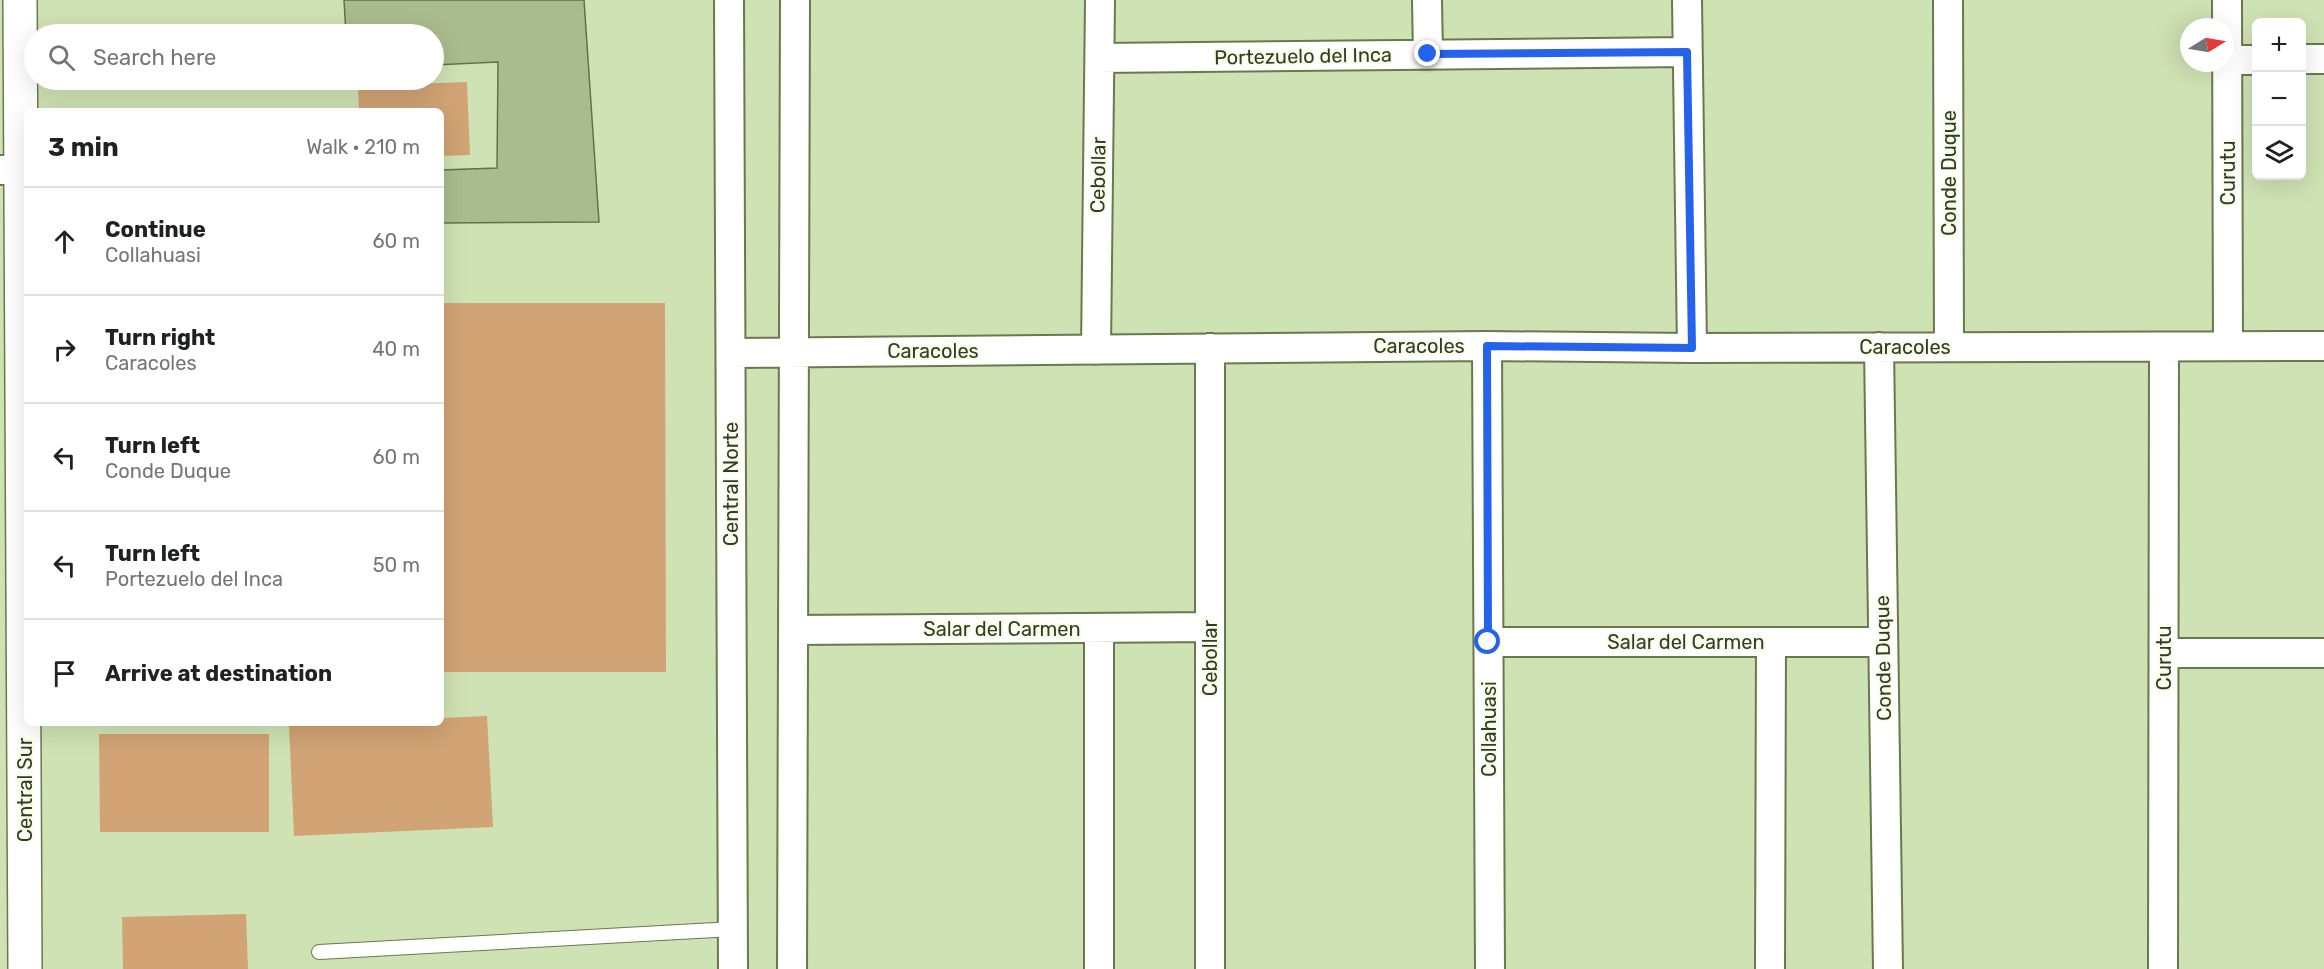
<!DOCTYPE html>
<html lang="en">
<head>
<meta charset="utf-8">
<style>
  body { margin:0; font-family:Rubik,sans-serif; background:#f2f2f2; color:#202124 }
  .controls { position:absolute; right:18px; top:18px; display:grid; overflow:hidden; border-radius:9px; box-shadow:0 6px 24px #0002 }
  .controls button { width:54px; height:54px; display:grid; place-items:center; padding:0; border:0; border-bottom:2px solid #e0e0e0; background:#fff; color:#202124; font:30px sans-serif }
  .compass { position:absolute; left:2180px; top:18px; width:54px; height:54px; border-radius:50%; background:#fff; box-shadow:0 6px 24px #0002; rotate:79deg }
  .stop { position:absolute; width:18px; height:18px; margin:-14px; border:4px solid #2563eb; border-radius:50%; background:#fff }
  .stop.end { background:#2563eb; border-color:#fff; box-shadow:0 2px 6px #0008 }
  .list { margin:0; padding:0; list-style:none }
  h2 { display:flex; justify-content:space-between; align-items:center; height:78px; margin:0; padding:0 24px; font-size:26px }
  h2 small { font-size:20px; font-weight:400; color:#757577 }
  .list li { display:grid; grid-template-columns:39px 1fr auto; gap:18px; align-items:center; box-sizing:border-box; height:108px; padding:0 24px; border-top:2px solid #e0e0e0 }
  .list b { display:block; font-size:22px; white-space:nowrap }
  .list p { margin:0; font-size:20px; white-space:nowrap; color:#757577 }
  .list em { font-size:20px; font-style:normal; color:#757577 }
  .icon { flex:none; width:33px; height:33px; fill:none; stroke:currentColor; stroke-width:2; stroke-linecap:round; stroke-linejoin:round }
  .map { position:relative; flex:none; width:2324px; height:969px; overflow:hidden }
  .search { position:absolute; background:#fff; box-shadow:0 6px 24px #0002; left:24px; top:24px; width:420px; height:66px; display:flex; align-items:center; gap:15px; box-sizing:border-box; padding:0 21px; border-radius:33px; color:#757577; font-size:22px }
  .panel { position:absolute; background:#fff; box-shadow:0 6px 24px #0002; left:24px; top:108px; width:420px; height:618px; border-radius:9px }
  .map>svg:first-child { display:block }
</style>
</head>
<body>
<div class="map">
<svg width="2324" height="969" viewBox="0 0 2324 969">
  <rect width="100%" height="100%" fill="#cfe2b3"/>
  <path fill="#d1a375" d="M467,82l3,73 -29,1v-45h-82l-1,-25z
    M441,303h224l1,369h-225z
    M487,716l6,111 -199,9 -5,-110 55,-3h97v-5z
    M99,734h170v98h-169z
    M246,914l2,55h-125l-1,-52z"/>
  <path fill="#aabc8e" stroke="#627247" stroke-width="1.5" d="M344,0h240l15,222 -158,1v-53l56,-2 1,-106 -64,3v-31h-88z"/>
  <g fill="none" stroke-linecap="round" stroke-linejoin="round">
    <defs>
      <path id="service" d="M319,952l414,-23"/>
      <path id="minor" d="M729,0l4,969
        M1427,0l1,54
        M1687,0l5,348
        M1948,0l1,347
        M2227,0l1,346
        M1100,58l587,-6
        M2302,59h22
        M2227,60h29
        M0,170h22
        M1487,346l3,623
        M1879,347l9,622
        M1096,350l4,-350
        M731,353l756,-7 205,2 632,-2
        M793,630l417,-3
        M1489,642h394
        M2164,653h160
        M792,969l3,-969
        M1099,969v-341
        M1210,969v-621
        M1770,969l1,-327
        M2163,969l1,-622"/>
      <path id="tertiary" d="M20,0l5,969"/>
    </defs>
    <use href="#service" stroke="#69794e" stroke-width="16"/>
    <use href="#minor" stroke="#69794e" stroke-width="32"/>
    <use href="#tertiary" stroke="#69794e" stroke-width="36"/>
    <use href="#service" stroke="#fff" stroke-width="14"/>
    <use href="#minor" stroke="#fff" stroke-width="28"/>
    <use href="#tertiary" stroke="#fff" stroke-width="33"/>
  </g>
  <g fill="none" stroke-linecap="round" stroke-linejoin="round">
    <path stroke="#2563eb" stroke-width="8" d="M1428,54l259,-2 5,296 -205,-2 1,296"/>
  </g>
  <g text-anchor="middle" dominant-baseline="central" stroke-width="4.5" stroke-linejoin="round" paint-order="stroke">
    <g font-size="20" fill="#333a27" stroke="#f5ffe7">
      <text transform="translate(1303 56) rotate(-1)">Portezuelo del Inca</text>
      <text transform="translate(1949 173) rotate(-90)">Conde Duque</text>
      <text transform="translate(2228 173) rotate(-90)">Curutu</text>
      <text transform="translate(1098 175) rotate(-89)">Cebollar</text>
      <text x="1419" y="346">Caracoles</text>
      <text x="1905" y="347">Caracoles</text>
      <text x="933" y="351">Caracoles</text>
      <text transform="translate(731 484) rotate(-90)">Central Norte</text>
      <text x="1002" y="629">Salar del Carmen</text>
      <text x="1686" y="642">Salar del Carmen</text>
      <text transform="translate(1210 658) rotate(-90)">Cebollar</text>
      <text transform="translate(1883 658) rotate(-91)">Conde Duque</text>
      <text transform="translate(2164 658) rotate(-90)">Curutu</text>
      <text transform="translate(1489 729) rotate(-90)">Collahuasi</text>
      <text transform="translate(25 790) rotate(-90)">Central Sur</text>
    </g>
  </g>
</svg>
<div class="controls">
<button>+</button>
<button>−</button>
<button><svg class="icon" aria-label="layers" viewBox="0 0 24 24"><path d="M12 4l9 5-9 5-9-5zM3 14l9 5 9-5"/></svg></button>
</div>
<svg class="compass" viewBox="-18 -18 36 36"><path d="M0-13l5 13h-10z" fill="#e53935"/><path d="M0 13l5-13h-10z" fill="#757577"/></svg>
<div class="stop" style="left:1488px;top:642px"></div>
<div class="stop end" style="left:1428px;top:54px"></div>
<div class="search"><svg class="icon" aria-label="search" viewBox="0 0 24 24"><circle cx="10" cy="10" r="6"/><path d="M15 15l6 6"/></svg>Search here</div>
<section class="panel">
<h2>3 min<small>Walk · 210 m</small></h2>
<ul class="list">
<li><svg class="icon" aria-label="ahead" viewBox="0 0 24 24"><path d="M12 20V5M6 11l6-6 6 6"/></svg><div><b>Continue</b><p>Collahuasi</p></div><em>60 m</em></li>
<li><svg class="icon" aria-label="right" viewBox="0 0 24 24"><path d="M7 20v-9h11M14 6l5 5-5 5"/></svg><div><b>Turn right</b><p>Caracoles</p></div><em>40 m</em></li>
<li><svg class="icon" aria-label="left" viewBox="0 0 24 24"><path d="M17 20v-9H6M10 6l-5 5 5 5"/></svg><div><b>Turn left</b><p>Conde Duque</p></div><em>60 m</em></li>
<li><svg class="icon" aria-label="left" viewBox="0 0 24 24"><path d="M17 20v-9H6M10 6l-5 5 5 5"/></svg><div><b>Turn left</b><p>Portezuelo del Inca</p></div><em>50 m</em></li>
<li><svg class="icon" aria-label="arrive" viewBox="0 0 24 24"><path d="M6 21V4h12l-3 4 3 4H6"/></svg><div><b>Arrive at destination</b></div></li>
</ul>
</section>
</div>
</body>
</html>
